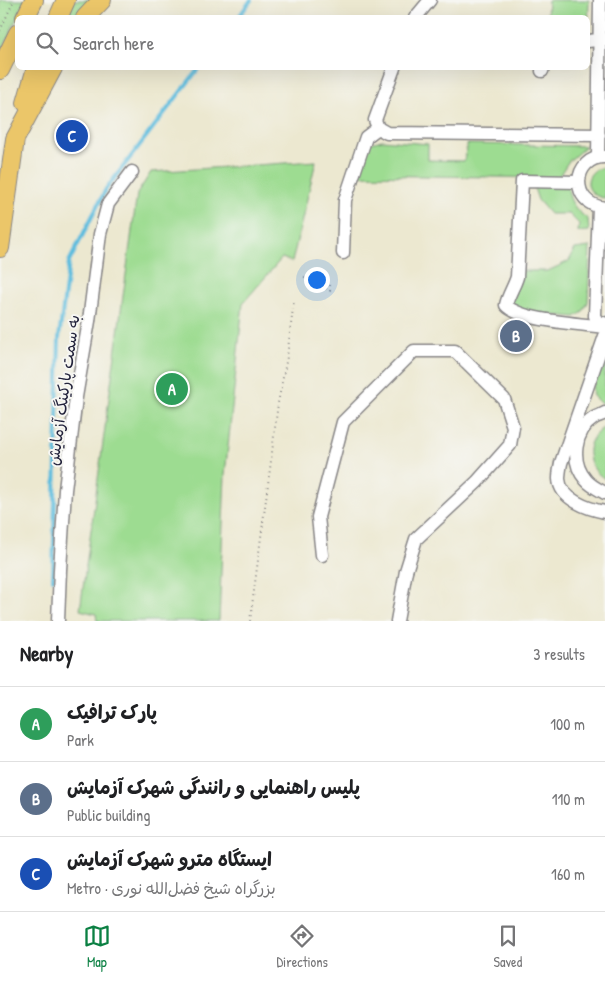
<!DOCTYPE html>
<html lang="en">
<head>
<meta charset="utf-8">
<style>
  body { margin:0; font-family:"Patrick Hand","Playpen Sans Arabic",sans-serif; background:#f6f6f6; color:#202124 }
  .you { position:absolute; left:316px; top:279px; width:18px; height:18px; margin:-12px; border:4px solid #fff; border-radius:50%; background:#1a73e8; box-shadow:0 0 0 8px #1a73e833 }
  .badge { display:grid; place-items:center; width:32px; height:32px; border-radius:50%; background:#0b8043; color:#fff; font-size:16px; font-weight:700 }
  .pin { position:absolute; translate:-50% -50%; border:2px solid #fff; box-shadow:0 1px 5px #0006 }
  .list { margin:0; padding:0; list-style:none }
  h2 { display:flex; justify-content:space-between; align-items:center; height:65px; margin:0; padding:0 20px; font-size:21px }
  h2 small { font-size:16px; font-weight:400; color:#757577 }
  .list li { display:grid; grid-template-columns:32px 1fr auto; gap:15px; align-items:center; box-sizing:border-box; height:75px; padding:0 20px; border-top:1px solid #e0e0e0 }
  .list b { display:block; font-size:19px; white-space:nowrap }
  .list p { margin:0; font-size:16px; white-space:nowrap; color:#757577 }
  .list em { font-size:16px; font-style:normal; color:#757577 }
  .icon { flex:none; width:28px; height:28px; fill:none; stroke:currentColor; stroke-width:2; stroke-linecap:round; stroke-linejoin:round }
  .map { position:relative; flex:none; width:605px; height:621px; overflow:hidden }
  .search { position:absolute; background:#fff; box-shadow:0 5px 20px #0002; left:15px; right:15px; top:15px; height:55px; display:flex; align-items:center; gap:12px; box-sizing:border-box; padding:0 18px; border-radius:8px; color:#757577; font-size:19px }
  .sheet { height:290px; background:#fff }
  nav { display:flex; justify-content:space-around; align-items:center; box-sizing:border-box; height:70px; border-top:1px solid #e0e0e0; background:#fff; font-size:14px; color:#757577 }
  nav a { display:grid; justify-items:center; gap:2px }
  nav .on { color:#0b8043 }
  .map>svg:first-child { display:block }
</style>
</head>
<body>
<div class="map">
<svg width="605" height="621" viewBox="0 0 605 621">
  <rect width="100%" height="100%" fill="#f6f6f2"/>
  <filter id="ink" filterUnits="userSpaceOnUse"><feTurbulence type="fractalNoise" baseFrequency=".02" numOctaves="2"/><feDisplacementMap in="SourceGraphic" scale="10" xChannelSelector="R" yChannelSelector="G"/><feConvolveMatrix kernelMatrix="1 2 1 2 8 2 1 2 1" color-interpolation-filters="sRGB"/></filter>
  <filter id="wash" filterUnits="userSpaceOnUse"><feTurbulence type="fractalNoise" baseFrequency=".0096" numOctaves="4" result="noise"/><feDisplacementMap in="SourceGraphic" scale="20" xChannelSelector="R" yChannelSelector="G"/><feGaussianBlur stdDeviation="1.12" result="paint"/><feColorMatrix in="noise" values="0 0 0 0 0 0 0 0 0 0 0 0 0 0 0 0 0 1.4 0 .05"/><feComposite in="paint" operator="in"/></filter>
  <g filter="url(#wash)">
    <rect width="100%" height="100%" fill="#ece8d0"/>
    <path fill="#9ddc91" stroke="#607f66" d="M0,0h25l-25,56z
      M75,0h19l-16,17 -11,1z
      M548,0h41l-1,33v-15l-41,-1z
      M382,140l46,4v16l36,1 3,-17 119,2 -18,16 -10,16 -202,-3 11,-31z
      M316,161l-24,101 -10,-4 -39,45 -18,172 -6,146h-122l-1,-7 -16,-4 57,-416 14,-22z
      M605,167v31h-1c-22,-3 -21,-29 1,-31z
      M533,185h35c0,16 8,26 20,34l1,12 -11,1 1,-8 -10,-10h-19l-12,-14z
      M590,247l-2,55 -5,10 -8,5 -36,-3 -20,-5 -9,-7 12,-31h26l21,-10 6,-12z
      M605,360v43h-5l-7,-7 -1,-8z
      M605,427v52c-21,-13 -22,-40 0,-52z"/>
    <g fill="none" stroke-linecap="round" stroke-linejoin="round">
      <path stroke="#5fbdde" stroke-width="4" d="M238,18l13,-18
        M53,579l6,-241 10,-76 37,-73 93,-121"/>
    </g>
  </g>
  <g filter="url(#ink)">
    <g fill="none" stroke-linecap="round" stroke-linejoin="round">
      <defs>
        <path id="minor" d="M415,18l15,-18
          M588,41l17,-2
          M394,68l-19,52 3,8 9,5 212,2
          M542,71l1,-3
          M605,157c-32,-1 -37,47 0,51
          M598,158l2,-158
          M579,182l-57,-1 -5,96c-3,10 -9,18 -11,28 13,16 77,19 99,22
          M599,207l-4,109 6,10 3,-3
          M343,253l2,-53 21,-63 12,-9
          M605,336l-44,127c-1,5 -2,11 -2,16 1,20 29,30 46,33
          M605,413c-3,2 -8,3 -11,5 -20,13 -24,44 -8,62 5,6 12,9 19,13
          M322,555l-4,-38 25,-95 71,-71h41l49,48 9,28 -3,18 -33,37 -61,57 -10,32 -9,50
          M58,621l2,-51 5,-80 11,-93 13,-76 11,-87 8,-30 24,-32"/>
        <path id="highway" d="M25,18l9,-18
          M58,18l8,-18
          M85,18l17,-18
          M0,70l18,-37
          M26,103l10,-35
          M0,248l15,-109 38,-71"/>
      </defs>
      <use href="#minor" stroke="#878586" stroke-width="15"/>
      <use href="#highway" stroke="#878586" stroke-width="20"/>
      <path stroke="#878586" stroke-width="2" stroke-dasharray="1 4" stroke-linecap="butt" d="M0,31l14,-31
        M304,277l9,2 17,12v-7
        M250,621l20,-152 8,-66 9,-46 7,-57"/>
      <use href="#minor" stroke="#fff" stroke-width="12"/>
      <use href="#highway" stroke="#ebc669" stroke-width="18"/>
    </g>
  </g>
  <g text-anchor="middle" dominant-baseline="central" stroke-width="4" stroke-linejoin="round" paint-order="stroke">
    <g font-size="16" fill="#22223b" stroke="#f6f6f2">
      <text transform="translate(63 390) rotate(-82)">به سمت پارکینگ آزمایش</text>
    </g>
  </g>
</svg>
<div class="you"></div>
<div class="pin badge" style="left:172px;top:389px;background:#2e9e5b">A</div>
<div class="pin badge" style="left:516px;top:336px;background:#5c6f8a">B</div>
<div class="pin badge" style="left:72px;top:136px;background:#1a4fb4">C</div>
<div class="search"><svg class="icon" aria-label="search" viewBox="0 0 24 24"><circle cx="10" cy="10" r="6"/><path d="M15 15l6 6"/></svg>Search here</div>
</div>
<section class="sheet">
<h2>Nearby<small>3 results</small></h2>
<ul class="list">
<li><span class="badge" style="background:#2e9e5b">A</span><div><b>پارک ترافیک</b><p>Park</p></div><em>100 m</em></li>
<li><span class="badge" style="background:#5c6f8a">B</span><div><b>پلیس راهنمایی و رانندگی شهرک آزمایش</b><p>Public building</p></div><em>110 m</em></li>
<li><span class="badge" style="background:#1a4fb4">C</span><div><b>ایستگاه مترو شهرک آزمایش</b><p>Metro · بزرگراه شیخ فضل‌الله نوری</p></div><em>160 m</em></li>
</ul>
</section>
<nav>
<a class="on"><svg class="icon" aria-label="map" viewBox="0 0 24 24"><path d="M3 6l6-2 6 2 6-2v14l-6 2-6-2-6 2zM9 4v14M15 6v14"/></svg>Map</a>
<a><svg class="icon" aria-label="directions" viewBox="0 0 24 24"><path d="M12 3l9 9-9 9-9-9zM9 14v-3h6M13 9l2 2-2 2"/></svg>Directions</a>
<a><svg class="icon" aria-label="saved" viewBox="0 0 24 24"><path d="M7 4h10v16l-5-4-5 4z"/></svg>Saved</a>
</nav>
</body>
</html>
